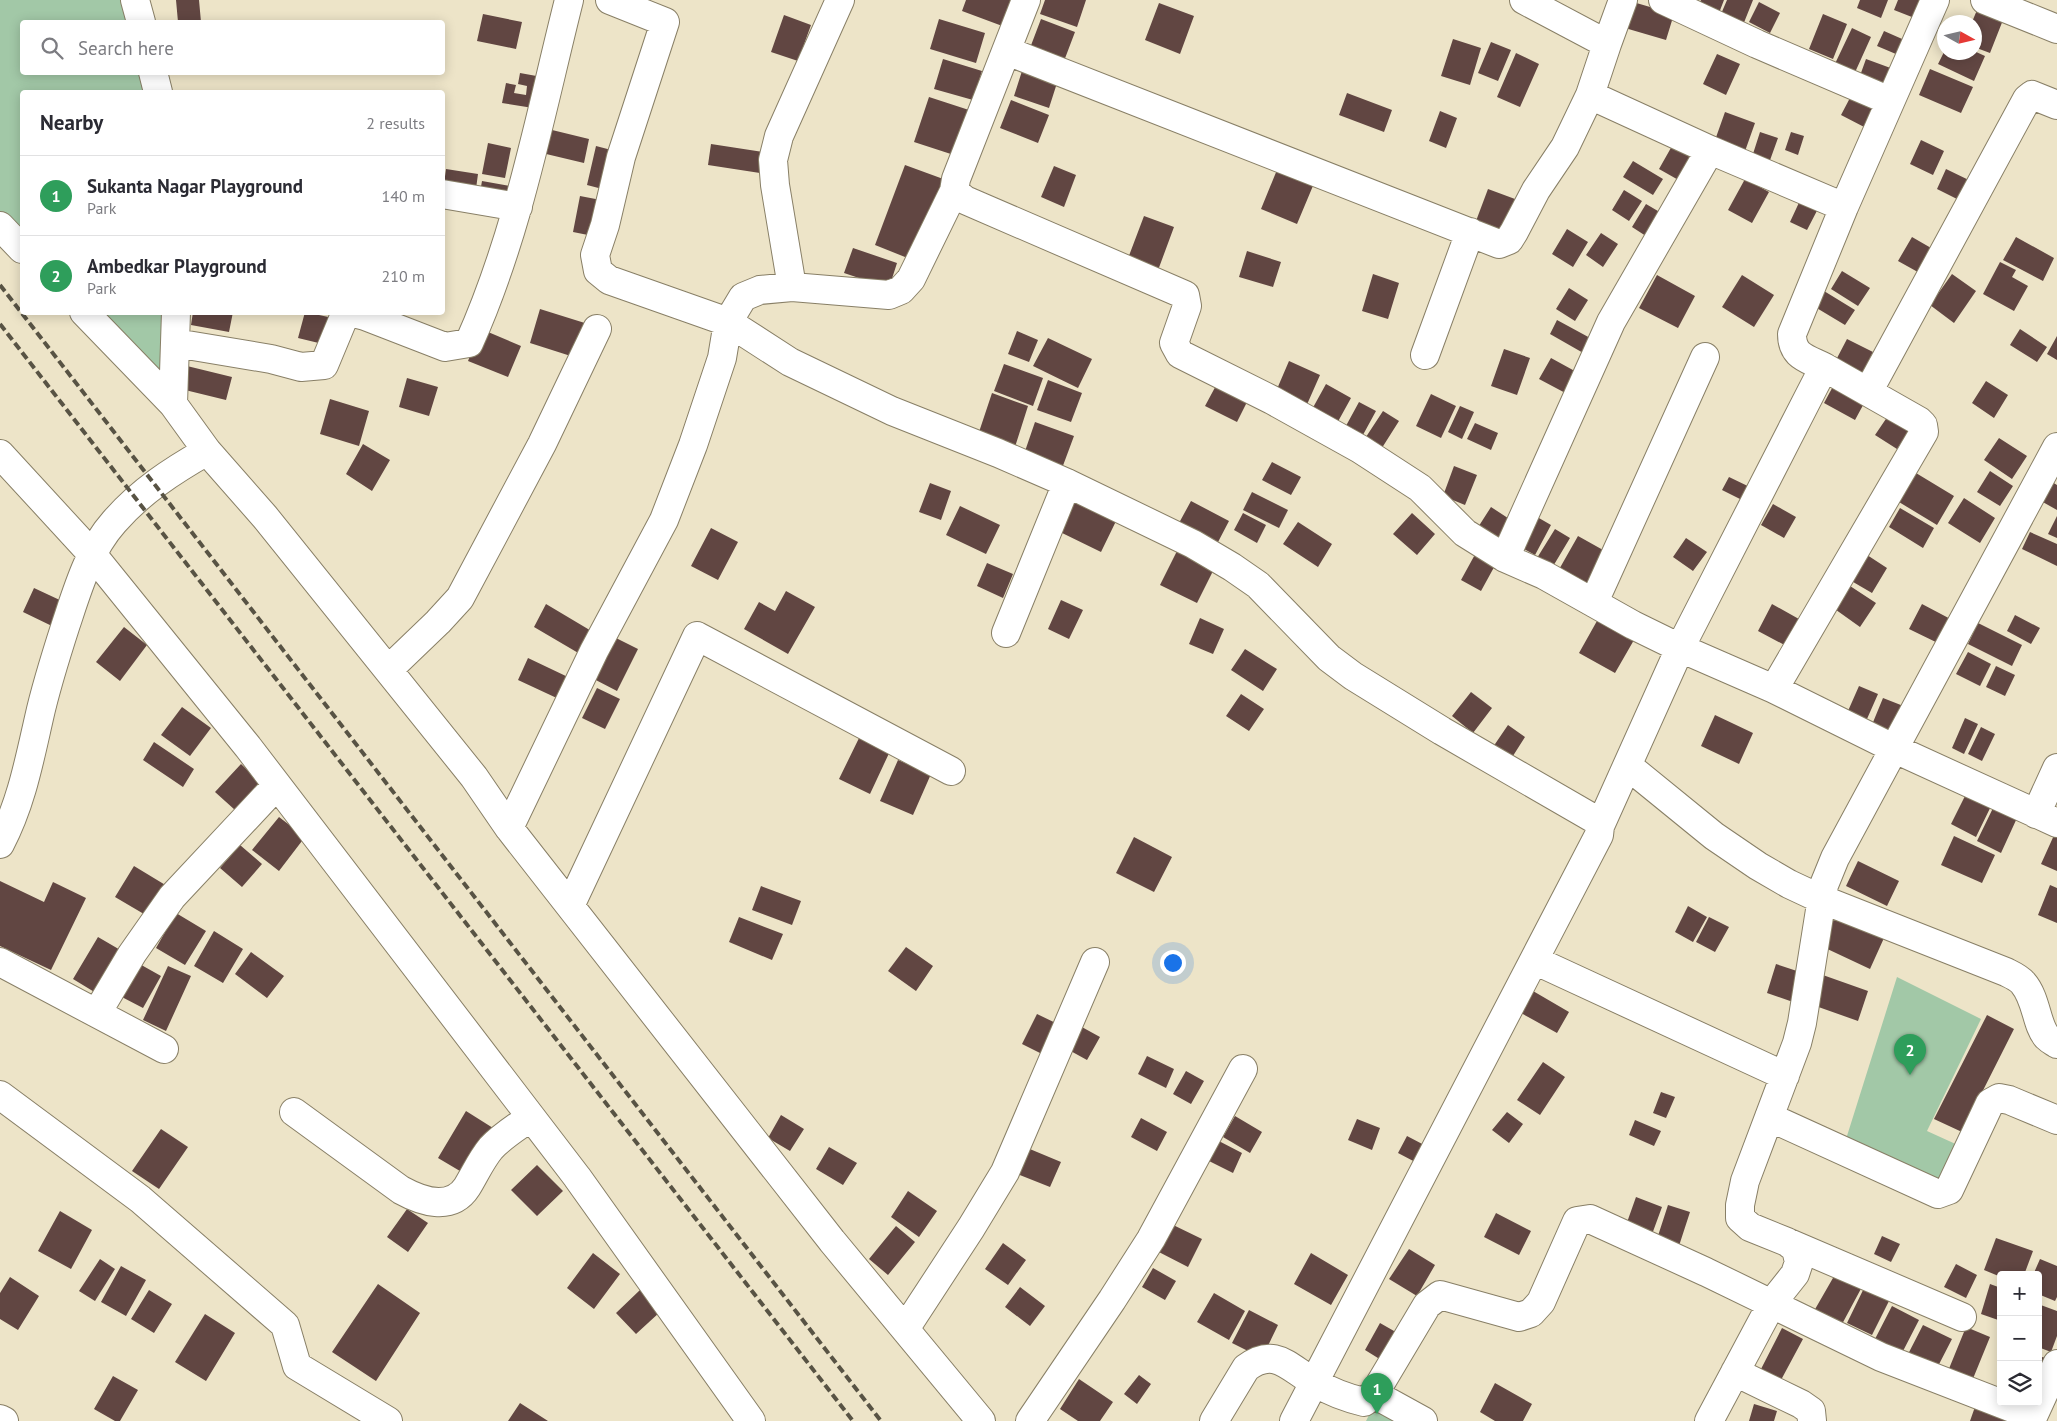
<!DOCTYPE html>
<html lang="en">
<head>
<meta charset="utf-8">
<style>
  body { margin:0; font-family:"PT Sans",sans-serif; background:#f2f2f3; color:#2b2b33 }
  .controls { position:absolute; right:15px; bottom:15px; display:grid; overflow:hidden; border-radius:5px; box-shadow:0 2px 12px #0003 }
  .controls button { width:45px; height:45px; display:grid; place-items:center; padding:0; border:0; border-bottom:1px solid #e1e1e2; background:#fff; color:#2b2b33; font:25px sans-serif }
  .compass { position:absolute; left:1937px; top:15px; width:45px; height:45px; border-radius:50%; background:#fff; box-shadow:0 2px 12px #0003; rotate:98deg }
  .you { position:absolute; left:1172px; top:962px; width:18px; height:18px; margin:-12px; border:4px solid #fff; border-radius:50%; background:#1a73e8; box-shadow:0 0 0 8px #1a73e833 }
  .badge { display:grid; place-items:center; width:32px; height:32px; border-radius:50%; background:#1b55c1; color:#fff; font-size:16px; font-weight:700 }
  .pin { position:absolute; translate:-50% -41px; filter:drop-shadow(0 1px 2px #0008) }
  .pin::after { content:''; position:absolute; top:26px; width:18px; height:15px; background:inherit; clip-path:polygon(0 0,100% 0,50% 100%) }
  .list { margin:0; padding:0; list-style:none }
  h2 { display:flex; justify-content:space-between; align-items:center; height:65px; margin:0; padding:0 20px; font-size:21px }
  h2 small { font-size:16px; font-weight:400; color:#7c7c81 }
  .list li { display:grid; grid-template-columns:32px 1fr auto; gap:15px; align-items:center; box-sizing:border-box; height:80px; padding:0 20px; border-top:1px solid #e1e1e2 }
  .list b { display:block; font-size:19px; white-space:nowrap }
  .list p { margin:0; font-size:16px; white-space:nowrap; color:#7c7c81 }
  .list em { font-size:16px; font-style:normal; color:#7c7c81 }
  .icon { flex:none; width:28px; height:28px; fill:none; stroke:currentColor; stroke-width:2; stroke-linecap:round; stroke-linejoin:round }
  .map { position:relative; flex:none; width:2057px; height:1421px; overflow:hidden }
  .search { position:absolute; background:#fff; box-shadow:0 2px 12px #0003; left:20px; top:20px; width:425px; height:55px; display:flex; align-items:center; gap:12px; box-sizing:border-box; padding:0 18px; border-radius:5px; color:#7c7c81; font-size:19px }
  .panel { position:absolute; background:#fff; box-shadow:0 2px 12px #0003; left:20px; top:90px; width:425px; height:225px; border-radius:5px }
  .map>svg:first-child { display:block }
</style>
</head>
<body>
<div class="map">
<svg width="2057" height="1421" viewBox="0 0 2057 1421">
  <rect width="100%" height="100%" fill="#ede4c8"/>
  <path fill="#a2c8a7" d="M0,0h124l5,22h-107v50l119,1 4,19h-123v149l-22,-27z
    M93,313h77l-1,77z
    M1897,977l84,42 -54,112 44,20 -25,55 -105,-51z
    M1373,1407l23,14h-30z"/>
  <path fill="#614642" d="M176,0h23l2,22h-23z
    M966,0h48l-9,27 -43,-16z
    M1045,0h41l-9,27 -37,-13z
    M1701,0h23l-5,13 -20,-8z
    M1727,0h26l-12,30 -23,-9z
    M1860,0h28l-7,18 -24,-10z
    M1898,0h26l-7,19 -23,-9z
    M1633,2l41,12 -8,26 -41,-12z
    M1759,2l21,11 -10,20 -21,-11z
    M1159,3l35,13 -14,38 -35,-14z
    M1977,10l26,10 -13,33 -16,-6v-25h-2z
    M483,14l39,8 -6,27 -39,-8z
    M1823,14l24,10 -14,35 -24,-10z
    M784,15l27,10 -13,36 -27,-9z
    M939,19l46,14 -9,30 -46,-14z
    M1041,19l34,13 -11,29 -34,-13z
    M1852,28l19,9 -19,42 -20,-9z
    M1884,31l25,11 -6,15 -26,-11z
    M1453,39l28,9 -11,37 -29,-9z
    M1491,42l20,8 -13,31 -20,-8z
    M1974,51l11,5 -11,25 -36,-17 6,-12h30z
    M1516,53l23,11 -19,43 -23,-10z
    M1717,54l23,10 -14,31 -23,-11z
    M943,59l39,12 -9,29 -39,-11z
    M1866,59l30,11 -9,26 -30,-12z
    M1930,69l43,18 -12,26 -42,-18z
    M1022,71l35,12 -8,25 -35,-12z
    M520,73l22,4 -9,31 -31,-5 4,-20 10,2 -2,8 12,2 1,-9 -9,-2z
    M1347,93l45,17 -8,22 -45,-17z
    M1851,96l27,14 -10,19 -27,-14z
    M929,97l43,14 -15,45 -43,-14z
    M1011,100l38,15 -11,28 -38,-15z
    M1440,111l17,7 -11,30 -17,-7z
    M1725,112l30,11 -11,31 -30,-11z
    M548,129l41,10 -5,24 -42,-10z
    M1760,132l18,6 -9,25 -17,-6z
    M1791,132l13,4 -6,19 -13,-5z
    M1921,140l23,11 -11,24 -23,-11z
    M488,143l23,5 -6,30 -23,-4z
    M711,144l52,8 -3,21 -52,-8z
    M596,146l23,6 -9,39 -23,-6z
    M1672,146l22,12 -12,24 -23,-13z
    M1633,161l30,18 -10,16 -30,-18z
    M905,165l41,15 -31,81 -40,-16z
    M1279,165l36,16 -18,43 -36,-15z
    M1054,166l22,9 -12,32 -23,-10z
    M446,169l32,5 -3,22 -32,-5z
    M1946,169l31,15 -10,20 -30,-15z
    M1745,179l24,13 -17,31 -24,-13z
    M482,181l34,6 -4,17 -33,-6z
    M1488,189l27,10 -15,40 -27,-10z
    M1624,190l18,11 -13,20 -17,-11z
    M1803,194l18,9 -14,27 -17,-8z
    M580,196l26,5 -8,36 -25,-5z
    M1646,204l17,10 -14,24 -17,-11z
    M1144,216l30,11 -17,46 -30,-12z
    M1567,229l21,13 -15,25 -21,-13z
    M1601,233l17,11 -15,23 -17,-12z
    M1912,237l26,15 -13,24 -27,-15z
    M2016,237l38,21 -11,23 -40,-21z
    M853,248l44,15 -8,25 -45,-15z
    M1247,251l34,11 -8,25 -34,-10z
    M2000,262l16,8 -4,7 16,9 -14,25 -31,-17z
    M1842,271l28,17 -12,18 -27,-17z
    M1373,274l26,9 -11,36 -26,-8z
    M1952,274l24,17 -22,32 -24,-18z
    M1657,275l38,21 -17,32 -39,-20z
    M1742,275l32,20 -20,32 -32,-20z
    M1569,288l19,12 -13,21 -19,-12z
    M1824,291l31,19 -10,15 -30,-18z
    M540,309l48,15 -11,34 -47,-15z
    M193,312h40l-4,20 -38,-7z
    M305,312l28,6 -6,27 -29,-7z
    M1557,320l35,19 -7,15 -35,-20z
    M481,329l40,17 -13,31 -40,-16z
    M2020,329l27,18 -10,15 -27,-17z
    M1017,331l21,9 -9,22 -21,-8z
    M2057,336v24l-10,-6z
    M1048,338l44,21 -14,29 -45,-22z
    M1847,339l26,13 -11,22 -26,-14z
    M1504,349l26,9 -13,37 -26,-9z
    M1551,358l31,17 -11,21 -32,-17z
    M1289,361l31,14 -15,34 -31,-13z
    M1004,364l39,14 -10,28 -39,-15z
    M187,366l45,11 -6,23 -45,-11z
    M407,378l31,9 -9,29 -30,-9z
    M1837,379l31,17 -13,24 -31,-17z
    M1048,380l34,13 -11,29 -34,-12z
    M1219,380l31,16 -13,26 -32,-16z
    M1986,381l22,14 -14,23 -22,-15z
    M1326,384l25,14 -16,29 -25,-14z
    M992,393l36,13 -14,44 -37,-12z
    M1431,394l25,12 -15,32 -25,-12z
    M330,399l39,12 -10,35 -39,-12z
    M1359,402l17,9 -18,33 -17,-9z
    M1460,406l14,6 -12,27 -14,-7z
    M1892,410l21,15 -16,24 -22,-14z
    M1383,411l16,10 -19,30 -16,-11z
    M1035,422l39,14 -13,35 -38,-14z
    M1475,423l23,10 -7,17 -24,-11z
    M1999,438l28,18 -15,23 -28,-19z
    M363,444l27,16 -18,31 -26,-17z
    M1272,462l29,15 -10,18 -29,-15z
    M1454,466l23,9 -12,30 -22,-9z
    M1911,470l43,26 -17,29 -43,-26z
    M1990,471l23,15 -13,20 -23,-14z
    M1729,477l27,13 -6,14 -28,-14z
    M2052,482l5,3v25l-16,-9z
    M930,483l21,8 -10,29 -22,-8z
    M1252,492l36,18 -9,18 -36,-18z
    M1074,496l44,21 -17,35 -43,-21z
    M1964,498l31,20 -15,25 -32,-20z
    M1191,501l38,20 -12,23 -38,-21z
    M1773,504l23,13 -12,21 -23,-13z
    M960,506l40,19 -14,29 -40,-19z
    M1491,507l26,17 -17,25 -25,-17z
    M1900,508l34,20 -11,20 -34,-21z
    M1243,513l23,12 -9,18 -23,-13z
    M1412,513l23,21 -18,21 -24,-21z
    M1532,514l19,11 -16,30 -20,-11z
    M2057,516v22l-9,-4z
    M1298,522l34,22 -14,23 -35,-23z
    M711,528l27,14 -20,38 -27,-14z
    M1555,529l15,9 -18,30 -15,-10z
    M2030,532l27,12v22l-35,-17z
    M1578,536l34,19 -20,37 -35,-19z
    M1686,538l21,14 -14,19 -20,-14z
    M1478,549l20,11 -17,31 -20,-11z
    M1177,551l37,18 -17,34 -37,-18z
    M1864,553l23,15 -15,25 -24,-14z
    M987,563l26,11 -10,24 -26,-12z
    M1847,584l29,19 -16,24 -28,-20z
    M34,588l30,14 -10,25 -31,-15z
    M786,591l29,16 -27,47 -44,-25 15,-27 16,9z
    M1061,600l22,10 -14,29 -21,-10z
    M546,604l47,28 -13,22 -46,-27z
    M1772,604l34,19 -14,26 -34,-18z
    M1922,604l36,19 -12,24 -37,-18z
    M1602,612l36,21 -23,40 -36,-20z
    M2015,615l25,13 -9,16 -24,-13z
    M1200,618l24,11 -11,25 -24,-10z
    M1978,623l44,22 -10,21 -44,-22z
    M124,627l23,18 -27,36 -24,-19z
    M610,635l28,14 -21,42 -27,-14z
    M1245,649l32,20 -14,22 -32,-21z
    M1968,652l23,12 -11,22 -24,-12z
    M528,658l42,20 -9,22 -43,-20z
    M1996,666l19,9 -10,21 -19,-9z
    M1859,686l19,8 -15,34 -19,-8z
    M597,688l23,11 -15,30 -23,-11z
    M1471,692l21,16 -19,25 -21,-17z
    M1241,694l23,15 -15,22 -23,-15z
    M1883,698l28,11 -15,34 -27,-11z
    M182,707l29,21 -21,28 -29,-21z
    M1715,715l38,18 -14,31 -38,-18z
    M1965,718l13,6 -14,30 -12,-6z
    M1508,725l17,12 -14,22 -18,-12z
    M1981,727l14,7 -13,27 -14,-7z
    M861,734l30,15 -21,45 -31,-15z
    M154,742l40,27 -11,18 -40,-27z
    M898,760l33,14 -18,41 -33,-14z
    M241,764l20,19 -26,27 -20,-18z
    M1969,788l25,12 -18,37 -25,-13z
    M1994,806l23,12 -16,35 -24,-12z
    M279,817l26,20 -26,34 -27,-21z
    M2055,833l2,1v37l-16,-7z
    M1954,836l41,19 -13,28 -41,-18z
    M1134,837l38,20 -18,35 -38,-19z
    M240,845l22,19 -20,23 -22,-19z
    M1858,861l41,20 -12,25 -41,-20z
    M134,866l33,20 -18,31 -34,-20z
    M0,881l44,21 9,-20 33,16 -35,72 -51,-24z
    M2050,885l7,3v35l-19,-8z
    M761,886l40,15 -9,24 -40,-15z
    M1688,906l19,11 -14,25 -18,-10z
    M176,913l30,18 -21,34 -29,-17z
    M1835,915l49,23 -14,31 -49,-23z
    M739,917l44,17 -11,26 -43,-18z
    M1709,917l20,10 -14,25 -19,-10z
    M214,931l29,18 -20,34 -29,-17z
    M98,937l24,14 -26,42 -23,-14z
    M906,947l27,19 -17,25 -28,-20z
    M251,952l33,24 -17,22 -32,-24z
    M136,962l25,14 -18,32 -25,-13z
    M1776,964l27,9 -10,29 -26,-9z
    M168,966l23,10 -25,55 -23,-11z
    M1820,974l48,17 -10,30 -48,-17z
    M1533,991l36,21 -12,21 -36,-20z
    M1037,1014l27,13 -14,31 -28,-14z
    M1987,1015l27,14 -52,103 -28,-13z
    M1080,1026l20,11 -13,23 -20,-11z
    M1147,1056l27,13 -8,19 -28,-14z
    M1543,1062l22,15 -25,38 -23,-15z
    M1186,1071l18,10 -13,23 -18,-10z
    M1661,1092l14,5 -9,21 -13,-5z
    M466,1111l27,17 -28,46 -27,-16z
    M1507,1112l16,12 -14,19 -17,-13z
    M781,1115l23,14 -14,22 -22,-13z
    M1235,1116l27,16 -12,21 -27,-16z
    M1141,1118l26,14 -10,19 -26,-14z
    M1357,1119l23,9 -8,22 -24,-10z
    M1635,1120l26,11 -7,15 -25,-11z
    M161,1129l27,18 -29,42 -27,-18z
    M1407,1136l21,11 -9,17 -21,-11z
    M1215,1139l27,14 -9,20 -28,-14z
    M829,1147l28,16 -14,22 -27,-16z
    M1025,1147l36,15 -11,25 -35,-14z
    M537,1165l26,26 -26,25 -26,-26z
    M908,1191l29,20 -18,26 -28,-20z
    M1636,1197l26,10 -11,30 -26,-9z
    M1668,1205l22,7 -13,40 -22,-7z
    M407,1209l21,14 -20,29 -21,-15z
    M60,1211l32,19 -21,39 -33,-18z
    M1496,1213l35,18 -12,24 -35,-18z
    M1167,1222l35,17 -14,28 -35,-18z
    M896,1226l19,16 -27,33 -19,-16z
    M1882,1236l18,8 -9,18 -17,-8z
    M1996,1238l37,13 -9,24h-23v2l-17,-7z
    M1003,1243l23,17 -18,25 -23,-16z
    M1409,1249l26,16 -18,31 -28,-17z
    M593,1253l27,21 -26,35 -27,-21z
    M1311,1253l37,22 -17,30 -37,-21z
    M100,1259l15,10 -20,32 -16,-10z
    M2040,1259l17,7v31l-2,4 -17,-7v-19h-5z
    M1956,1264l21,11 -11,23 -22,-11z
    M121,1266l25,14 -20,36 -25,-14z
    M1153,1268l23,13 -11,19 -23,-13z
    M1837,1271l26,14 -22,41 -27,-15z
    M10,1277l29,19 -21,34 -18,-11v-26z
    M378,1284l42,29 -44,68 -44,-29z
    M1866,1284l25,13 -19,38 -25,-12z
    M1990,1284l11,4v33l-20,-7z
    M1020,1287l25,19 -15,20 -25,-19z
    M149,1290l23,14 -18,29 -23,-14z
    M640,1290l20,22 -24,22 -20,-21z
    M1214,1293l31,18 -16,29 -32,-18z
    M2038,1304l19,7v25l-6,16 -13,-5z
    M1892,1306l27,14 -17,33 -27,-14z
    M1249,1310l29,15 -16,33 -30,-15z
    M205,1314l30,19 -29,48 -31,-19z
    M1380,1323l21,12 -15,28 -21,-13z
    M1923,1325l29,14 -18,35 -29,-14z
    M1966,1327l24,10 -20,49 -24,-10z
    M1782,1328l21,11 -22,41 -20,-11z
    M2038,1356l8,2 -8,22z
    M1139,1375l12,9 -14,20 -13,-10z
    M113,1376l25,14 -18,31h-5l-21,-12z
    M1079,1379l34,23 -13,19h-22l-18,-12z
    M1495,1383l37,21 -9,17h-28l-15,-9z
    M520,1403l28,18h-40z
    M1754,1404l23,7 -3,10h-25z
    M1976,1404l39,17h-45z"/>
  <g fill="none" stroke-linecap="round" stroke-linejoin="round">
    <defs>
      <path id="minor" d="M135,0l6,22
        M610,0l55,22 -44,135 -16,68 -10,30 3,16 11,9 119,42 62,40 102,49 106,42 69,30 126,61 39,23 26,18 71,73 24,18 89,55 154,89 4,6 -1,9 -305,586
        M1026,0l-70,179 -2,12 11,9 220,95 2,11 -13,37 6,11 92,46 88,49 60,39 45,45 40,25 39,17 89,50 47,23 94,41 121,60 162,74
        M1524,0l83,44 -17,51 120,55 134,57 -52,127c0,22 14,24 32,33l-144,281 -80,178
        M1663,0l94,44 133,57
        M1985,0l72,29
        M1607,44l16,-44
        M1007,51l492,193 10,-4 5,-8 22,-42 29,-43 25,-52
        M153,72l5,20
        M442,194l76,13
        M1844,207l91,-207
        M0,226l22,23
        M792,287l-17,-102 -2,-25 6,-24 61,-136
        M84,312l89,92 34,47 58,66 209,260 35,51 323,413 149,180
        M175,343l96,16 30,8 23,-2 20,-48 9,-4 12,3 80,31 24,-4c49,-109 71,-228 100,-343
        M1425,355l45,-123
        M1868,392l159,-293 5,-4 25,10
        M173,404l3,-92
        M0,454l92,100 156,193 329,430 174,244
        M1505,558l106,-236 99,-172
        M1594,602l111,-245
        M1006,633l61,-150
        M388,670l50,-48 22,-24 82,-154 55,-115
        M1774,689l150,-257 -1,-7 -4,-4 -95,-54
        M1628,766l86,70 44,30 31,18 32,15 185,73c6,3 13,6 17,11 14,16 13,42 24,54 3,3 7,5 10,7
        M2036,814l21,-46
        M509,828l85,-177 70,-131 29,-75 29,-87 6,-36 15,-25 17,-7 32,-3 97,8 12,-5 10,-11 43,-88
        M0,844c21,-40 29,-82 39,-126 7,-32 17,-63 27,-94 12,-36 23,-74 48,-102 27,-31 58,-51 93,-71
        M570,906l127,-270 254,135
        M1534,960l251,116
        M0,962l164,87
        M97,1013l35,-59 40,-57 104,-111
        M0,1095l140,104 145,126 12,41 91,55
        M294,1112l107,78c20,11 50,22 66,-3 8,-13 14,-27 24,-39 11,-12 26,-21 40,-31
        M1769,1117l169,77 11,-4 41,-87 9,-5 10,2 48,20
        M1787,1242l175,75
        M905,1329l66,-101 34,-56 90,-210
        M1735,1372l66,32 10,7 1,10
        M1374,1394l49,27
        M0,1419l4,2
        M1030,1421l82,-121 39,-61 92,-170
        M1214,1421l32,-53c29,-22 43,0 68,14 15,9 33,16 50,20l10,-8 53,-89 13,-10 79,22 12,-4 10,-11 36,-81 13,-2 116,53 175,85 152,59
        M1709,1421l63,-118 23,-29 4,-12 -3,-13 -9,-7 -37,-15 -10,-9v-13l5,-24 52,-138 5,-20 22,-138 11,-27 222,-411
        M2031,1421l26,-57"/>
    </defs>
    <use href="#minor" stroke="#887f66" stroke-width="30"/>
    <use href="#minor" stroke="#fff" stroke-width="28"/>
    <path stroke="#585344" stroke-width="4" stroke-dasharray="8 4" stroke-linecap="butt" d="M0,285l881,1136
      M0,324l853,1097"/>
  </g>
</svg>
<div class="controls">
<button>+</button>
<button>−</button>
<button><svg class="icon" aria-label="layers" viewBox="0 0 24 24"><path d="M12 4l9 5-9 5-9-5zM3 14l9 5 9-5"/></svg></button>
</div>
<svg class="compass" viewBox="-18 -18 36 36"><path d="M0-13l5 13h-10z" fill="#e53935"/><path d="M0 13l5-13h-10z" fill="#7c7c81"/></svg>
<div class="you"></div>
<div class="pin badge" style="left:1377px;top:1414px;background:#2e9e5b">1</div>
<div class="pin badge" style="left:1910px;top:1075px;background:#2e9e5b">2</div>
<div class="search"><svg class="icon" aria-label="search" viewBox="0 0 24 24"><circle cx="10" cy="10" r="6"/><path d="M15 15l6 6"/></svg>Search here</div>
<section class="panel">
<h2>Nearby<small>2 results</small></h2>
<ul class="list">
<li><span class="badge" style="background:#2e9e5b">1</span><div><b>Sukanta Nagar Playground</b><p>Park</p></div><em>140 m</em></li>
<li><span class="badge" style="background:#2e9e5b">2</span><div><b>Ambedkar Playground</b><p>Park</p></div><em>210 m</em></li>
</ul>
</section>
</div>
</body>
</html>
